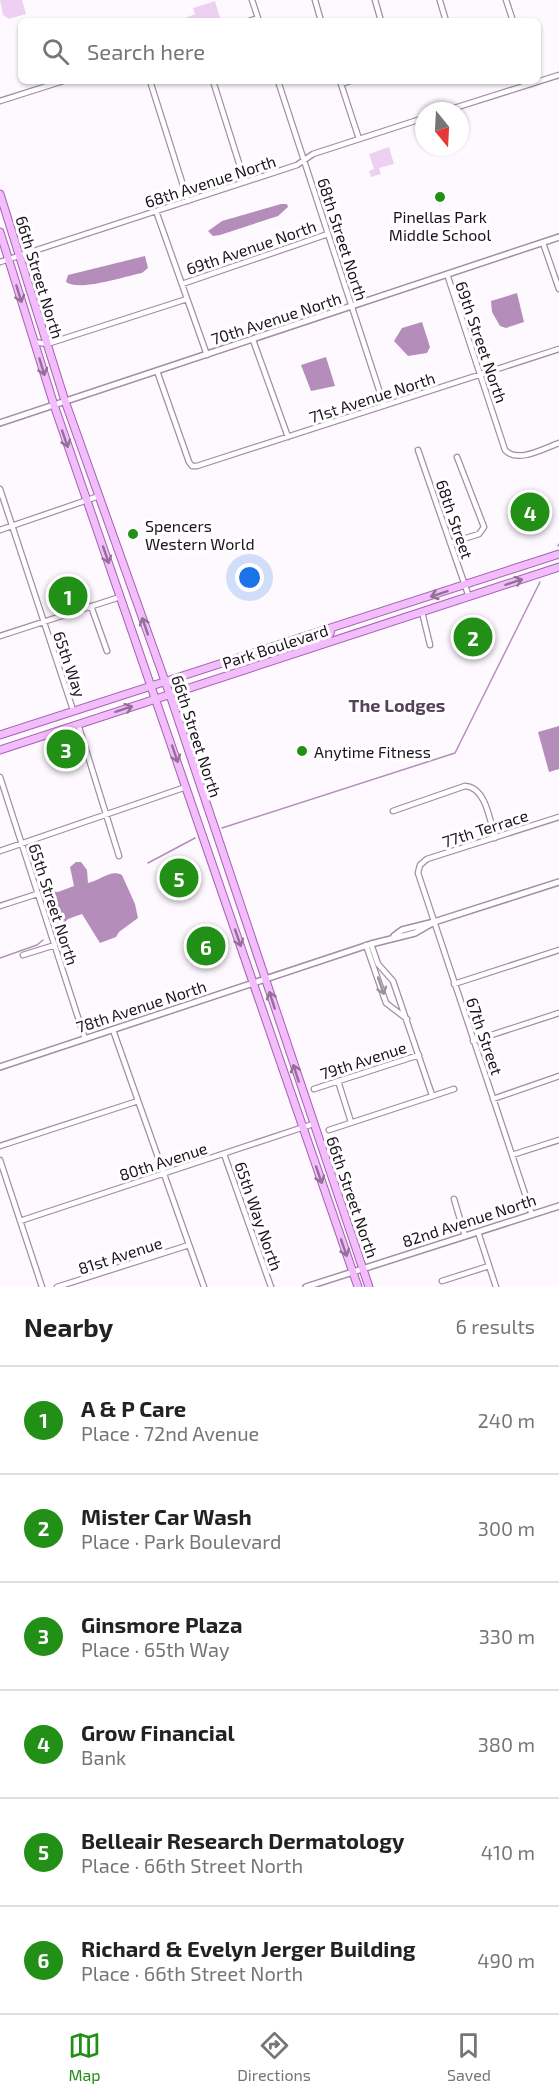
<!DOCTYPE html>
<html lang="en">
<head>
<meta charset="utf-8">
<style>
  body { margin:0; font-family:"Exo 2",sans-serif; background:#f6f6f6; color:#222 }
  .compass { position:absolute; left:415px; top:102px; width:54px; height:54px; border-radius:50%; background:#fff; box-shadow:0 2px 4px #0004; rotate:162deg }
  .you { position:absolute; left:250px; top:578px; width:21px; height:21px; margin:-15px; border:4px solid #fff; border-radius:50%; background:#1a73e8; box-shadow:0 0 0 9px #1a73e833 }
  .badge { display:grid; place-items:center; width:39px; height:39px; border-radius:50%; background:#228f16; color:#fff; font-size:20px; font-weight:700 }
  .pin { position:absolute; translate:-50% -50%; border:3px solid #fff; box-shadow:0 2px 6px #0006 }
  .list { margin:0; padding:0; list-style:none }
  h2 { display:flex; justify-content:space-between; align-items:center; height:78px; margin:0; padding:0 24px; font-size:26px }
  h2 small { font-size:20px; font-weight:400; color:#767676 }
  .list li { display:grid; grid-template-columns:39px 1fr auto; gap:18px; align-items:center; box-sizing:border-box; height:108px; padding:0 24px; border-top:2px solid #e0e0e0 }
  .list b { display:block; font-size:22px; white-space:nowrap }
  .list p { margin:0; font-size:20px; white-space:nowrap; color:#767676 }
  .list em { font-size:20px; font-style:normal; color:#767676 }
  .icon { flex:none; width:33px; height:33px; fill:none; stroke:currentColor; stroke-width:2; stroke-linecap:round; stroke-linejoin:round }
  .map { position:relative; flex:none; width:559px; height:1287px; overflow:hidden }
  .search { position:absolute; background:#fff; box-shadow:0 2px 4px #0004; left:18px; right:18px; top:18px; height:66px; display:flex; align-items:center; gap:15px; box-sizing:border-box; padding:0 21px; border-radius:9px; color:#767676; font-size:22px }
  .sheet { height:726px; background:#fff }
  nav { display:flex; justify-content:space-around; align-items:center; box-sizing:border-box; height:84px; border-top:2px solid #e0e0e0; background:#fff; font-size:16px; color:#767676 }
  nav a { display:grid; justify-items:center; gap:3px }
  nav .on { color:#228f16 }
  .map>svg:first-child { display:block }
</style>
</head>
<body>
<div class="map">
<svg width="559" height="1287" viewBox="0 0 559 1287">
  <rect width="100%" height="100%" fill="#fef9ff"/>
  <path fill="#eed0f2" d="M0,0h22l6,21 -2,-7 -17,5 -6,-4z
    M215,1l6,20h-43l17,-7 -2,-6z
    M389,147l5,17 -15,4 2,6 -10,3 -2,-6 5,-2 -5,-15z"/>
  <path fill="#b58dbb" d="M281,204h6l1,3 -10,9 -58,19 -7,1 -5,-5 14,-10z
    M145,256l3,12 -6,5c-17,3 -62,19 -76,9l2,-7z
    M517,293l7,29 -18,6 -6,-2 -8,-14 -1,-11z
    M422,322l8,25 -3,6 -19,3 -14,-15 8,-13z
    M326,357l9,29 -24,5 -10,-26z
    M559,726v43l-10,3 -11,-40z
    M76,862h5l6,8 1,13c11,-2 23,-14 34,-8l13,29 3,14 -19,14 -3,5 -16,6 -18,-29 -14,5 -8,8 -3,-3 2,-8 -11,-25 10,1 16,-6 -4,-19z"/>
  <g fill="none" stroke-linecap="round" stroke-linejoin="round">
    <path stroke="#b58dbb" stroke-width="1.5" d="M558,546l1,-2
      M222,828l233,-75 85,-171
      M148,863l47,-25
      M0,958l37,-13 6,-5"/>
    <defs>
      <path id="minor" d="M252,0l7,21
        M315,0l6,21
        M375,0l6,21
        M506,0l7,21
        M440,1l6,20
        M249,21l9,-3
        M150,81l38,120
        M213,81l32,101
        M278,81l106,324
        M340,81l19,58
        M341,84l9,-3
        M0,101l63,-20
        M445,111l114,-36
        M156,211l51,144
        M543,243l16,46
        M0,262l297,-97 16,-11 111,-36
        M447,274l58,176c12,14 40,-2 54,-7
        M182,284l146,-50
        M253,340l35,97
        M34,342l13,2 140,-45
        M157,371l32,91 3,4h5l362,-117
        M418,450l51,147
        M0,489l73,221
        M0,530l99,-34
        M450,543l29,-9 5,-7 -27,-70
        M91,606l16,45
        M422,612l8,33
        M0,636l120,-39
        M78,724l41,132
        M0,777l85,262
        M393,811l72,-25c21,1 25,35 30,52
        M0,851l186,-64
        M0,906l37,-12
        M371,944l7,20 15,17 39,114
        M366,945l20,58 21,16
        M23,955l32,-10
        M454,984l105,-34
        M113,1030l91,257
        M473,1041l86,-28
        M338,1081l13,41
        M314,1089l105,-34
        M493,1099l66,-23
        M329,1130l125,-41
        M0,1146l138,-45
        M224,1154l47,133
        M512,1155l47,-15
        M0,1160l42,127
        M454,1199l11,37
        M532,1215l-114,-342 2,-8 7,-6 132,-42
        M20,1221l293,-97
        M478,1232l18,55
        M442,1281l47,-15
        M57,1287l132,-42"/>
      <path id="tertiary" d="M0,423l559,-186
        M394,936l8,-6 32,-8 125,-40
        M0,1067l371,-123 44,-11 19,-11
        M306,1287l253,-81"/>
      <path id="primary" d="M0,194l65,207 105,294 199,592
        M0,232l54,173 304,882
        M298,651l7,-7 25,-10 1,-5
        M0,735l559,-181
        M0,750l559,-183"/>
    </defs>
    <use href="#minor" stroke="#a48da7" stroke-width="7"/>
    <use href="#tertiary" stroke="#a48da7" stroke-width="8"/>
    <use href="#primary" stroke="#a263ac" stroke-width="9"/>
    <use href="#minor" stroke="#fff" stroke-width="4.5"/>
    <use href="#tertiary" stroke="#fff" stroke-width="5"/>
    <use href="#primary" stroke="#f3bcfc" stroke-width="7"/>
  </g>
  <defs><path id="oneway-shaft" d="M-6 0H5M1.5-3L5.5 0L1.5 3" fill="none" stroke-width="1.6" stroke-linecap="round" stroke-linejoin="round" transform="scale(1.5)"/></defs>
  <g stroke="#927097">
    <use href="#oneway-shaft" transform="translate(19 294) rotate(73)"/>
    <use href="#oneway-shaft" transform="translate(42 367) rotate(73)"/>
    <use href="#oneway-shaft" transform="translate(65 439) rotate(71)"/>
    <use href="#oneway-shaft" transform="translate(106 555) rotate(71)"/>
    <use href="#oneway-shaft" transform="translate(514 582) rotate(-18)"/>
    <use href="#oneway-shaft" transform="translate(439 594) rotate(161)"/>
    <use href="#oneway-shaft" transform="translate(145 626) rotate(-109)"/>
    <use href="#oneway-shaft" transform="translate(124 709) rotate(-18)"/>
    <use href="#oneway-shaft" transform="translate(175 754) rotate(71)"/>
    <use href="#oneway-shaft" transform="translate(238 938) rotate(71)"/>
    <use href="#oneway-shaft" transform="translate(272 1000) rotate(-108)"/>
    <use href="#oneway-shaft" transform="translate(296 1073) rotate(-108)"/>
    <use href="#oneway-shaft" transform="translate(319 1175) rotate(71)"/>
    <use href="#oneway-shaft" transform="translate(344 1248) rotate(71)"/>
  </g>
  <use stroke="#989499" href="#oneway-shaft" transform="translate(381 986) rotate(71)"/>
  <g fill="#228f16" stroke="#fff" stroke-width="2">
    <circle cx="440" cy="197" r="6"/>
    <circle cx="133" cy="534" r="6"/>
    <circle cx="302" cy="751" r="6"/>
  </g>
  <g text-anchor="middle" dominant-baseline="central" stroke-width="6" stroke-linejoin="round" paint-order="stroke">
    <g font-size="16" fill="#1b121c" stroke="#fff">
      <text transform="translate(210 181) rotate(-18)">68th Avenue North</text>
      <text transform="translate(343 239) rotate(72)">68th Street North</text>
      <text transform="translate(251 247) rotate(-19)">69th Avenue North</text>
      <text transform="translate(40 277) rotate(73)">66th Street North</text>
      <text transform="translate(276 318) rotate(-18)">70th Avenue North</text>
      <text transform="translate(482 342) rotate(71)">69th Street North</text>
      <text transform="translate(372 397) rotate(-18)">71st Avenue North</text>
      <text transform="translate(455 519) rotate(71)">68th Street</text>
      <text transform="translate(275 646) rotate(-18)">Park Boulevard</text>
      <text transform="translate(70 664) rotate(71)">65th Way</text>
      <text transform="translate(197 736) rotate(72)">66th Street North</text>
      <text transform="translate(485 828) rotate(-18)">77th Terrace</text>
      <text transform="translate(54 904) rotate(72)">65th Street North</text>
      <text transform="translate(141 1006) rotate(-18)">78th Avenue North</text>
      <text transform="translate(485 1036) rotate(71)">67th Street</text>
      <text transform="translate(363 1060) rotate(-18)">79th Avenue</text>
      <text transform="translate(163 1161) rotate(-18)">80th Avenue</text>
      <text transform="translate(353 1197) rotate(71)">66th Street North</text>
      <text transform="translate(259 1216) rotate(71)">65th Way North</text>
      <text transform="translate(469 1220) rotate(-18)">82nd Avenue North</text>
      <text transform="translate(120 1255) rotate(-18)">81st Avenue</text>
    </g>
    <g font-size="16" fill="#1b121c" stroke="#fff" text-anchor="start">
      <text x="440" y="216" text-anchor="middle">Pinellas Park<tspan x="440" dy="18">Middle School</tspan></text>
      <text x="145" y="525">Spencers<tspan x="145" dy="18">Western World</tspan></text>
      <text x="314" y="751">Anytime Fitness</text>
    </g>
    <g font-size="18" font-weight="bold" fill="#564259" stroke="#fff">
      <text x="397" y="705">The Lodges</text>
    </g>
  </g>
</svg>
<svg class="compass" viewBox="-18 -18 36 36"><path d="M0-13l5 13h-10z" fill="#e53935"/><path d="M0 13l5-13h-10z" fill="#767676"/></svg>
<div class="you"></div>
<div class="pin badge" style="left:68px;top:596px">1</div>
<div class="pin badge" style="left:473px;top:637px">2</div>
<div class="pin badge" style="left:66px;top:749px">3</div>
<div class="pin badge" style="left:530px;top:512px">4</div>
<div class="pin badge" style="left:179px;top:878px">5</div>
<div class="pin badge" style="left:206px;top:946px">6</div>
<div class="search"><svg class="icon" aria-label="search" viewBox="0 0 24 24"><circle cx="10" cy="10" r="6"/><path d="M15 15l6 6"/></svg>Search here</div>
</div>
<section class="sheet">
<h2>Nearby<small>6 results</small></h2>
<ul class="list">
<li><span class="badge">1</span><div><b>A &amp; P Care</b><p>Place · 72nd Avenue</p></div><em>240 m</em></li>
<li><span class="badge">2</span><div><b>Mister Car Wash</b><p>Place · Park Boulevard</p></div><em>300 m</em></li>
<li><span class="badge">3</span><div><b>Ginsmore Plaza</b><p>Place · 65th Way</p></div><em>330 m</em></li>
<li><span class="badge">4</span><div><b>Grow Financial</b><p>Bank</p></div><em>380 m</em></li>
<li><span class="badge">5</span><div><b>Belleair Research Dermatology</b><p>Place · 66th Street North</p></div><em>410 m</em></li>
<li><span class="badge">6</span><div><b>Richard &amp; Evelyn Jerger Building</b><p>Place · 66th Street North</p></div><em>490 m</em></li>
</ul>
</section>
<nav>
<a class="on"><svg class="icon" aria-label="map" viewBox="0 0 24 24"><path d="M3 6l6-2 6 2 6-2v14l-6 2-6-2-6 2zM9 4v14M15 6v14"/></svg>Map</a>
<a><svg class="icon" aria-label="directions" viewBox="0 0 24 24"><path d="M12 3l9 9-9 9-9-9zM9 14v-3h6M13 9l2 2-2 2"/></svg>Directions</a>
<a><svg class="icon" aria-label="saved" viewBox="0 0 24 24"><path d="M7 4h10v16l-5-4-5 4z"/></svg>Saved</a>
</nav>
</body>
</html>
